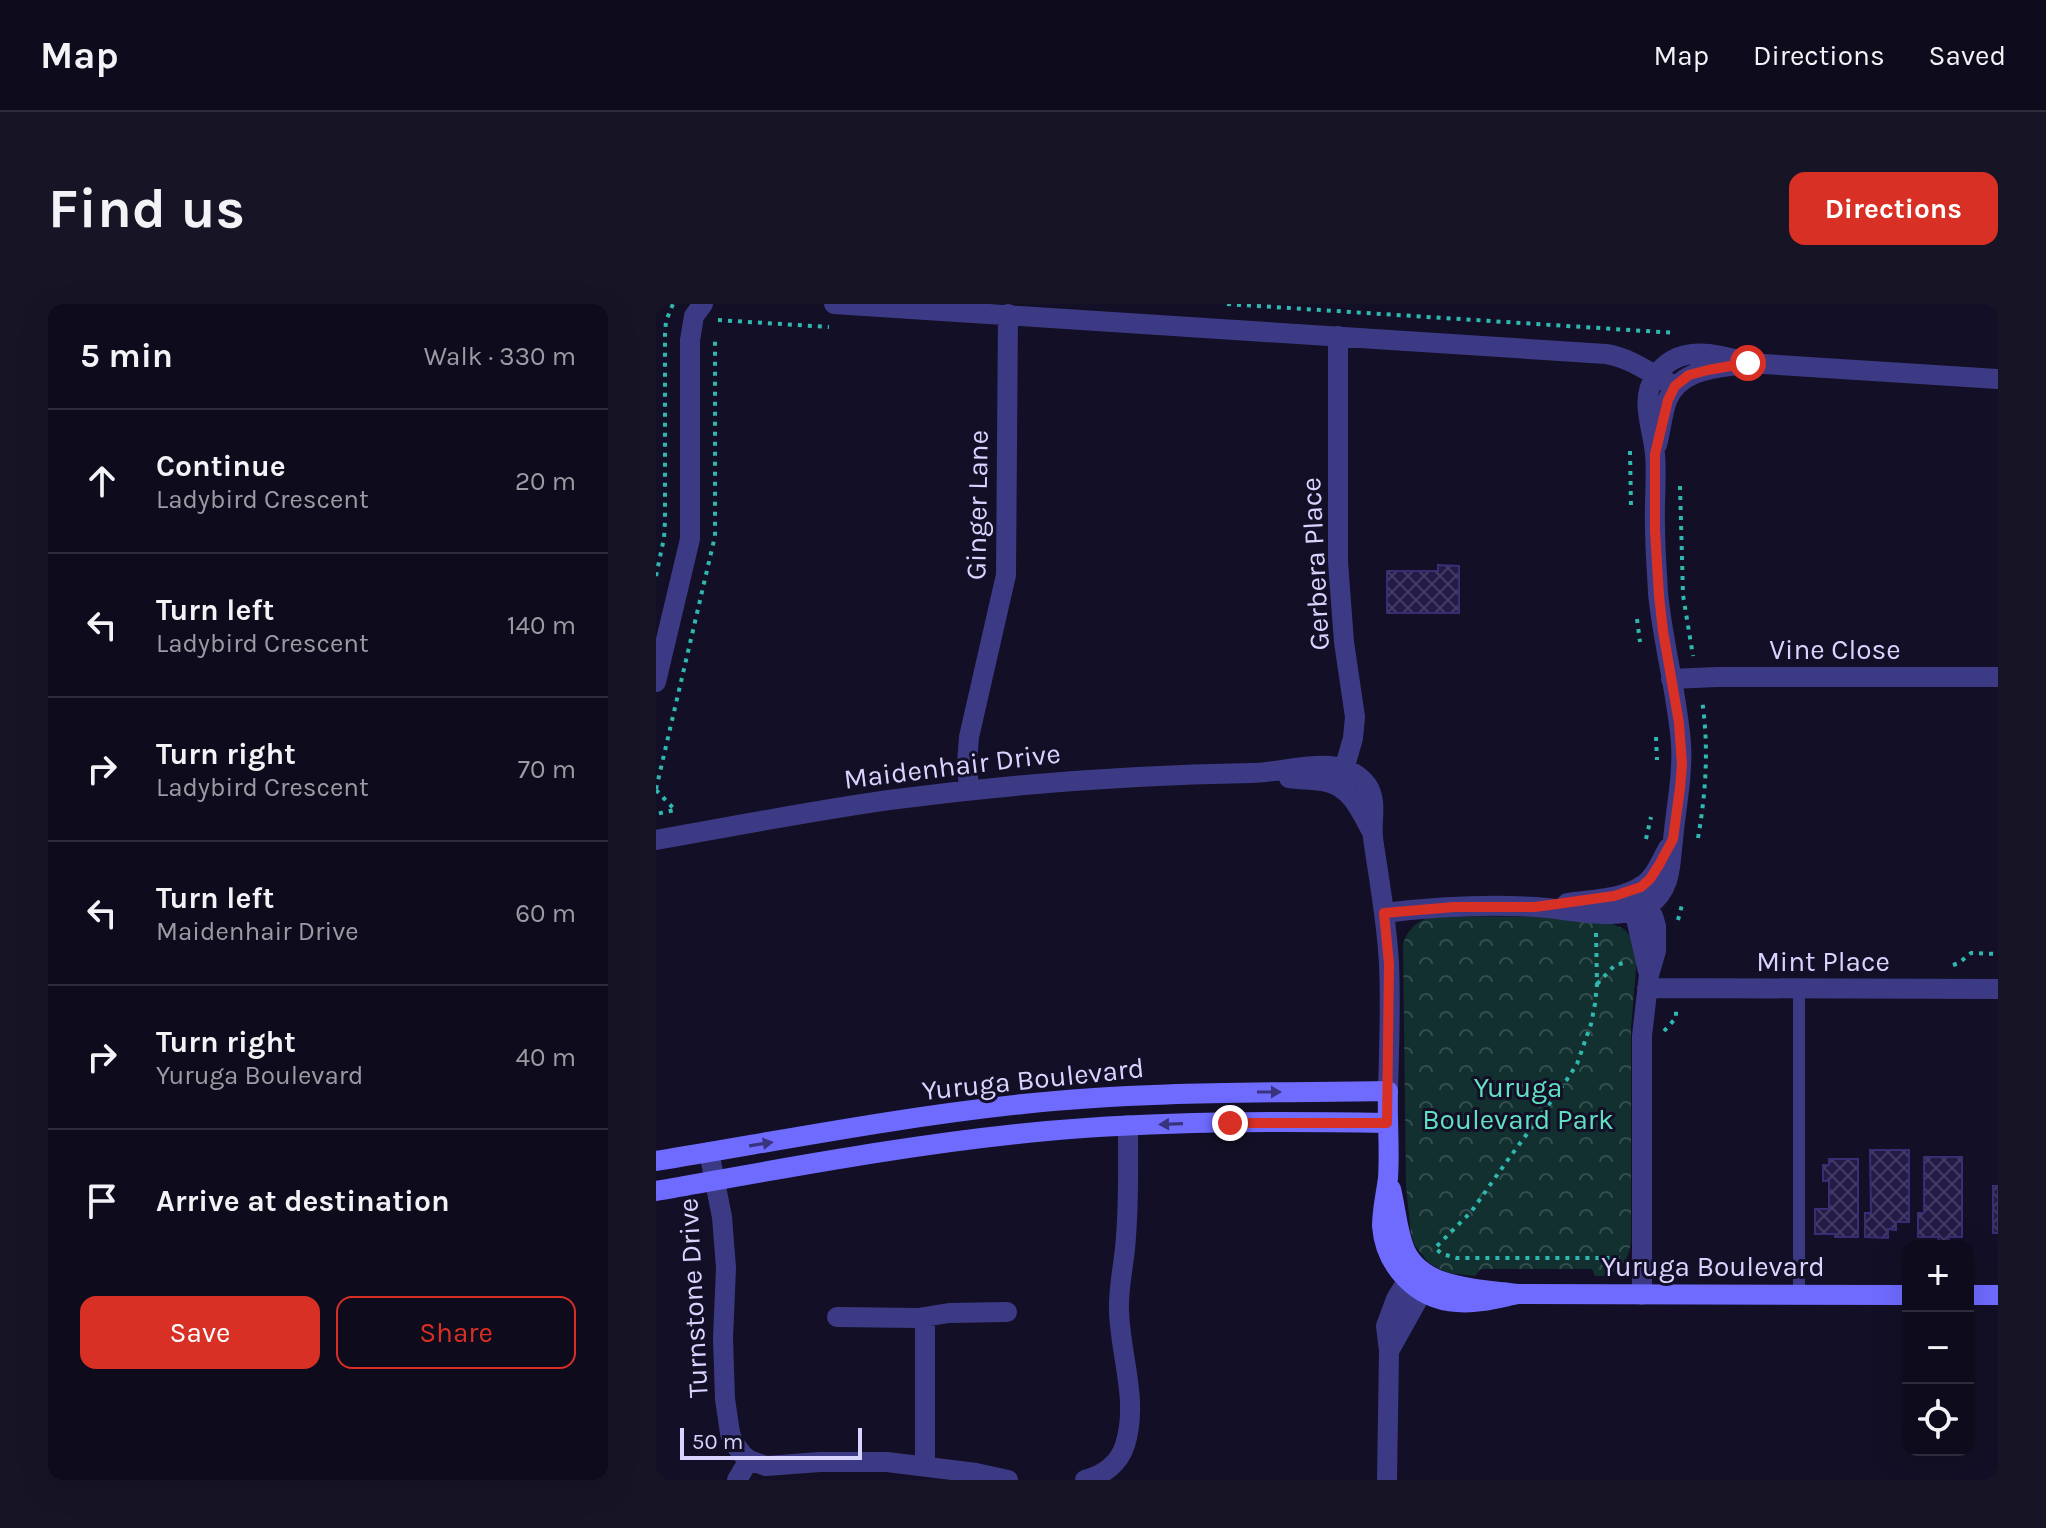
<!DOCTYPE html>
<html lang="en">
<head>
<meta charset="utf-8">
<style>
  body { margin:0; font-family:Karla,sans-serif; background:#171425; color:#f1f3f6 }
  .controls { position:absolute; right:24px; bottom:24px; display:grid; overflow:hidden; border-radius:16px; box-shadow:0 8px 32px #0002 }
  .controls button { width:72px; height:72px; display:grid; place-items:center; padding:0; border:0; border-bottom:2px solid #2e2b3b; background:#0e0b1c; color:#f1f3f6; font:40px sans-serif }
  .scale { position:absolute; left:24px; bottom:20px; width:182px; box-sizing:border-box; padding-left:8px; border:4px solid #d9d4ff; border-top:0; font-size:22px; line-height:28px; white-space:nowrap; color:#d9d4ff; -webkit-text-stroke:6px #130f26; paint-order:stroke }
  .stop { position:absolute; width:24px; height:24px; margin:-18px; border:6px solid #d93025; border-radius:50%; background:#fff }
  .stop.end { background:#d93025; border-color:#fff; box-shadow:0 2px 8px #0008 }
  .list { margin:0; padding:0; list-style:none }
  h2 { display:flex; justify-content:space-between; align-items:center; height:104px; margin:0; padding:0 32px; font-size:34px }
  h2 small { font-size:26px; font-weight:400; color:#9b9ba3 }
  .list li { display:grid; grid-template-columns:52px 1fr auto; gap:24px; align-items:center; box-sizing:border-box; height:144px; padding:0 32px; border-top:2px solid #2e2b3b }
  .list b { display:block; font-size:30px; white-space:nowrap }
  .list p { margin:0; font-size:26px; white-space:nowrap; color:#9b9ba3 }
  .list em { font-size:26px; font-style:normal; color:#9b9ba3 }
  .actions { display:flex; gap:16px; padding:24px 32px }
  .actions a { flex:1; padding:18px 0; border:2px solid #d93025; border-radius:16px; text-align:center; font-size:28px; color:#d93025 }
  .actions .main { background:#d93025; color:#fff }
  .icon { flex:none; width:44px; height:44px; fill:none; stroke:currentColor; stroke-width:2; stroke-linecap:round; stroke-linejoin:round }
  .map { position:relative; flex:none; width:1342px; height:1176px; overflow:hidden; border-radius:16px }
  header { display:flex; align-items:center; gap:48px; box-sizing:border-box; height:112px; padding:0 40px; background:#0e0b1c; border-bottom:2px solid #2e2b3b }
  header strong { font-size:38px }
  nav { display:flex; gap:44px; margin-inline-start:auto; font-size:28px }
  .intro { display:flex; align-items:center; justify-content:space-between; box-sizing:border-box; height:192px; padding:0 48px }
  h1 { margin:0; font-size:56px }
  .button { padding:20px 36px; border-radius:16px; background:#d93025; color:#fff; font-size:28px; font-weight:700 }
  main { display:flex; gap:48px; padding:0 48px }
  aside { flex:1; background:#0e0b1c; border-radius:16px; box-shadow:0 8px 32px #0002 }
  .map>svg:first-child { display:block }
</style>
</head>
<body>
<header>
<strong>Map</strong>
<nav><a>Map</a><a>Directions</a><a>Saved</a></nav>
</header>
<div class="intro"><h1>Find us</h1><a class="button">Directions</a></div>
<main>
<aside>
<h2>5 min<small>Walk · 330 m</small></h2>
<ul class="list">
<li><svg class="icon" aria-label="ahead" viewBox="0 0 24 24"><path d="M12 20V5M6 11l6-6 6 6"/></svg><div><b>Continue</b><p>Ladybird Crescent</p></div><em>20 m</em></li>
<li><svg class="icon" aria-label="left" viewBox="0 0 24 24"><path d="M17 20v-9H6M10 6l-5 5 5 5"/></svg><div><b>Turn left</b><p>Ladybird Crescent</p></div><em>140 m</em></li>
<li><svg class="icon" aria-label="right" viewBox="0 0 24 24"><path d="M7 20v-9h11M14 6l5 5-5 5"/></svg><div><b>Turn right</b><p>Ladybird Crescent</p></div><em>70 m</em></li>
<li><svg class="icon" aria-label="left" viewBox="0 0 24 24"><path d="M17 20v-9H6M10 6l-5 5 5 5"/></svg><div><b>Turn left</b><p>Maidenhair Drive</p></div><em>60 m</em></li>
<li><svg class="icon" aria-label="right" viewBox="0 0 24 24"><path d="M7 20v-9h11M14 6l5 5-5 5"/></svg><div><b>Turn right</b><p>Yuruga Boulevard</p></div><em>40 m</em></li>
<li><svg class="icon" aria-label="arrive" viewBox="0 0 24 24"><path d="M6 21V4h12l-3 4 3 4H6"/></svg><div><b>Arrive at destination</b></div></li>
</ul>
<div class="actions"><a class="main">Save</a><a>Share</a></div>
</aside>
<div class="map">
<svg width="1342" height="1176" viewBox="0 0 1342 1176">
  <defs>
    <pattern id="forest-crowns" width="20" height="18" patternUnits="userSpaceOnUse" patternTransform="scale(2)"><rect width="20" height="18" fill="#12302f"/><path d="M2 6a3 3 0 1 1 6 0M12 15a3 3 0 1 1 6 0" fill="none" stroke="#344d4e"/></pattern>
    <pattern id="building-cross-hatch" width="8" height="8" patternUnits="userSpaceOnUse" patternTransform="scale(2)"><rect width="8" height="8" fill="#241b47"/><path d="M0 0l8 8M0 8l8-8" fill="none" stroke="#433b63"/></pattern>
  </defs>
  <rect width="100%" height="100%" fill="#130f26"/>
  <path fill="url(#forest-crowns)" d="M779,612l134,1 36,4 19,8 7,8 6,20 -6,71v211c-1,22 -13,38 -36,37l-3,-7h-111l-6,7 -27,-3 -19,-10 -14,-17 -4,-12 -5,-47 -3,-243c5,-16 15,-24 32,-28z"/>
  <path fill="url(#building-cross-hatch)" stroke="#3b2d73" stroke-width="2" d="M782,261l21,1v47h-72v-42h51z
    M1214,846h39v72h-13v8l-8,-1v9l-23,-1v-24h6z
    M1268,853h38v80h-14l1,4h-10l-1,-4h-20v-24h6z
    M1173,855h29v78h-23v-3h-20v-25h14v-28h-6v-16h6z
    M1337,882h5v47h-5z"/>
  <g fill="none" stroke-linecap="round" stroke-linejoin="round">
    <path stroke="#2fb8b0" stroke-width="4" stroke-dasharray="4 6" stroke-linecap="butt" d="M571,0l449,29
      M62,16l111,7
      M974,147l1,55
      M1024,182l3,109 10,61
      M0,272l8,-38 1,-17v-187l1,-13 7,-17
      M981,315l3,23
      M1000,433l1,23
      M0,485l59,-253v-199
      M0,486l19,20 -19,4
      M1042,534c8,-46 11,-91 4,-138
      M990,535l5,-22
      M1022,616l5,-19
      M940,629l1,51 -2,20 -4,20 -14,40 -11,17 -59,80 -36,51 -36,36 7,6 15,4h164
      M1297,661l6,-2 12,-10 27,1
      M941,680l18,-19 9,-2
      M1008,727l12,-13v-10"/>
    <path stroke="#3d3a85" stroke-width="12" d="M1143,685v305"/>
    <path stroke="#3d3a85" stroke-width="20" d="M178,0l772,50c26,4 46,21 69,32
      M682,32v226l6,80 11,75 -2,21 -14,49
      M1001,141c4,-15 5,-30 10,-44 12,-32 49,-33 77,-37
      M1015,375l46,-2h281
      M0,378l34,-143v-199l4,-24 9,-12
      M633,474c13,2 26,1 38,4 25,6 34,30 45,50
      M313,486l-2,-26 2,-27 37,-162 2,-261
      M0,536c78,-14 155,-29 233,-40 121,-16 241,-25 363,-27 35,0 89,-23 115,12 11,16 4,35 6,53 6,42 14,84 16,126 2,43 0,85 -1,127
      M974,588l23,24 3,10v25l-7,24 -7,61v259
      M976,597l16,70
      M911,599c24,-4 55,-3 76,-18 12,-8 18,-24 25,-37
      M728,609c50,-6 102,-9 152,-6 33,2 83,16 113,-2 23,-16 21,-41 24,-65 3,-33 10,-64 8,-97 -4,-50 -18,-99 -23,-150 -1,-22 -3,-44 -3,-66 -1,-24 2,-49 0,-73 -2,-25 -16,-54 0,-77 22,-34 61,-24 93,-14l250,16
      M991,684l351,1
      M53,848l13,65 4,51 -3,70 2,61 5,34 3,9 10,13 6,5 17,6 54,-4h67l89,11 32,7
      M181,1013l81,1 31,-5 58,-1
      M269,1013v149
      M733,1047l33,-59 4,-18
      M81,1176l12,-20
      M429,1176c18,-5 34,-16 40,-35 14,-44 -5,-90 -6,-135 -1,-24 6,-49 7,-74 3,-36 2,-74 2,-111
      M731,1176l2,-129 -3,-25 10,-27 11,-18 15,-6"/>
    <path stroke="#6f6bff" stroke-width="20" d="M0,857c122,-20 244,-44 367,-57 121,-13 243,-11 365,-13 -1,29 2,58 0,87 -2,16 -6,32 -6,48 3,40 35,74 75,76 20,2 41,-4 61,-8
      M735,885c5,20 6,42 14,61 18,40 76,39 113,44l390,1
      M0,887c130,-23 260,-48 391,-60 113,-10 227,-10 340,-8
      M1312,991h30"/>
  </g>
  <defs><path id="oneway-solid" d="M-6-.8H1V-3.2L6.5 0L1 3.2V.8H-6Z" transform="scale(2)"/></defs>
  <g fill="#38347d">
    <use href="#oneway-solid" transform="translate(613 788)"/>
    <use href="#oneway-solid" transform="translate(515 820) rotate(178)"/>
    <use href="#oneway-solid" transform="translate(105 840) rotate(-9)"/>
  </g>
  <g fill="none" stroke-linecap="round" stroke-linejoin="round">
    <path stroke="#d93025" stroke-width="10" d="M574,819h157l2,-159 -5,-51 70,-6h81l79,-11 27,-9 9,-8 9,-14 14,-26 7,-51 2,-23 -3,-42 -16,-92 -4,-35 -4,-66v-76l13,-54 7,-14 14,-11 19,-5 40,-7"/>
  </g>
  <g text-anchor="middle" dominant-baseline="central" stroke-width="6" stroke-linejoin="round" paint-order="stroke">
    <g font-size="28" fill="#d9d4ff" stroke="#130f26">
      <text transform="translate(321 201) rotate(-89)">Ginger Lane</text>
      <text transform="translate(659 260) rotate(-93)">Gerbera Place</text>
      <text x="1179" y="345">Vine Close</text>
      <text transform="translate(296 462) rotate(-7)">Maidenhair Drive</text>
      <text x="1167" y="657">Mint Place</text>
      <text transform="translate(377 775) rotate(-6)">Yuruga Boulevard</text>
      <text x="1057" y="962">Yuruga Boulevard</text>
      <text transform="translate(37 994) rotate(-93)">Turnstone Drive</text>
    </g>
    <g font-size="28" fill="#5fe0c0" stroke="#130f26">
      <text x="862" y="783">Yuruga<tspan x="862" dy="32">Boulevard Park</tspan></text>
    </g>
  </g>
</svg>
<div class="controls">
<button>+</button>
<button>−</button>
<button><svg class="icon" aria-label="locate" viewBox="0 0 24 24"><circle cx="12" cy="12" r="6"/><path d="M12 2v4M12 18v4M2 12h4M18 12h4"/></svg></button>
</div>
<div class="scale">50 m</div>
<div class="stop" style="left:1092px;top:59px"></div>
<div class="stop end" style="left:574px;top:819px"></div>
</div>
</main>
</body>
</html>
